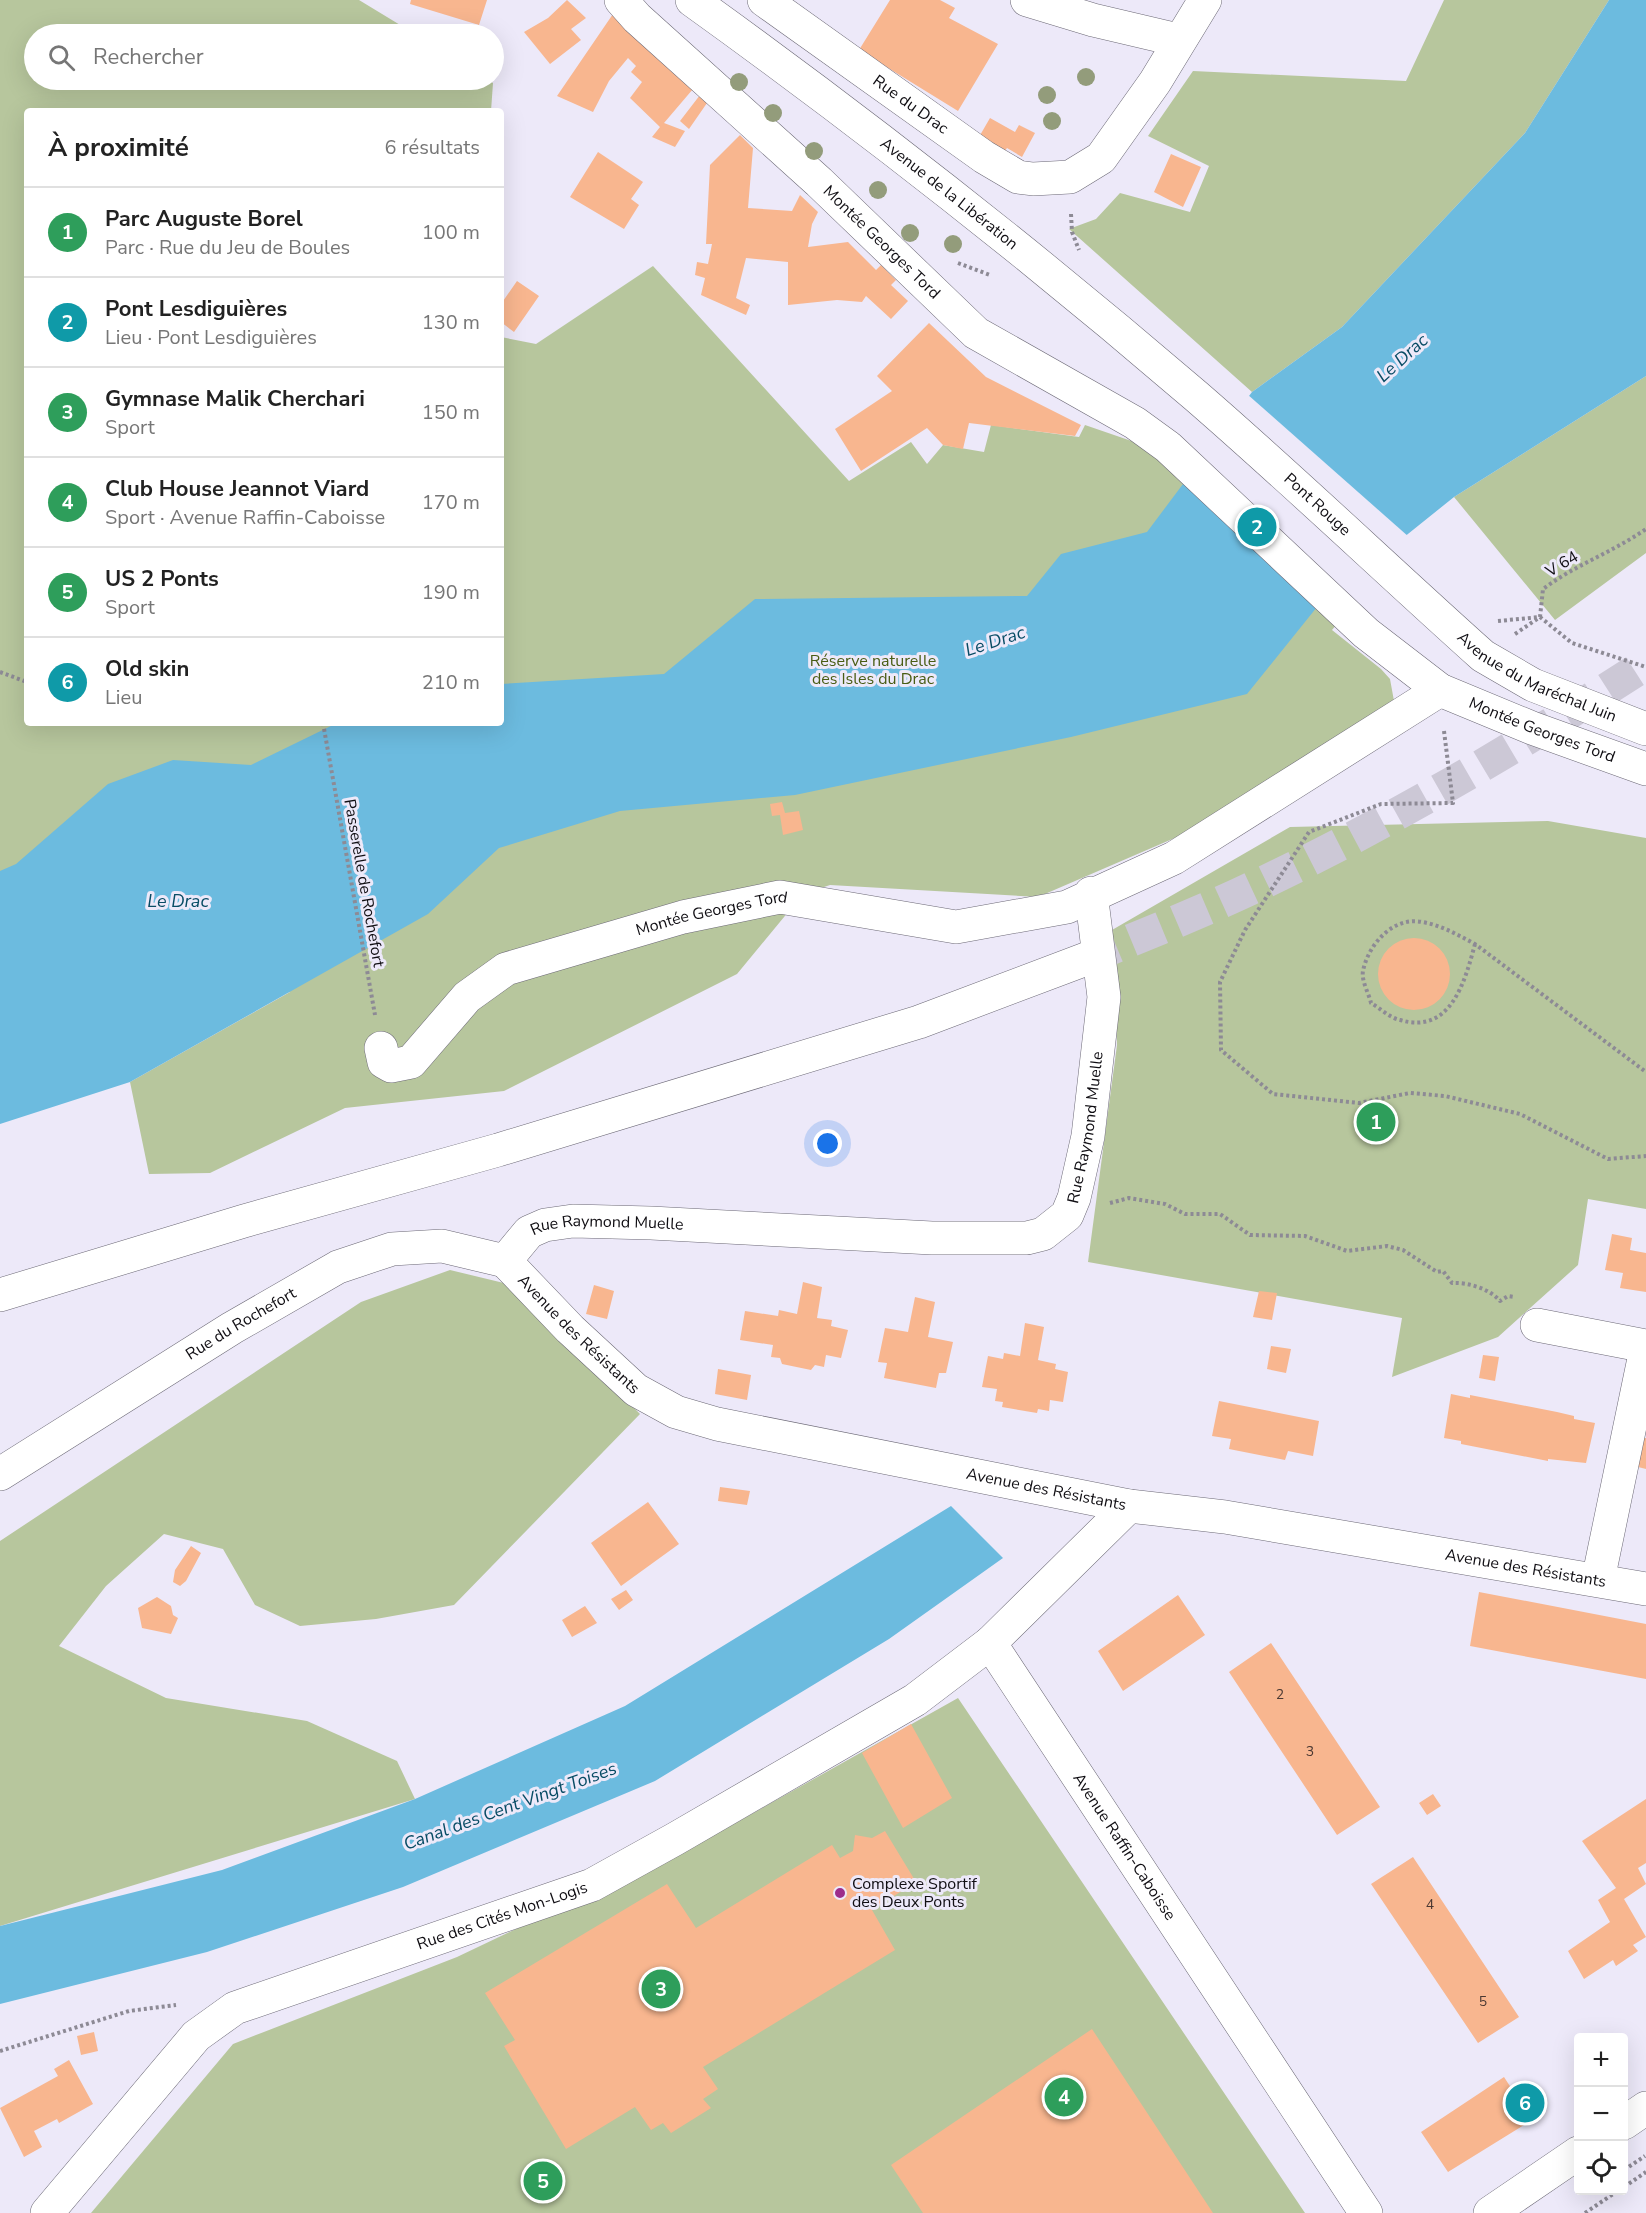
<!DOCTYPE html>
<html lang="fr">
<head>
<meta charset="utf-8">
<style>
  body { margin:0; font-family:"Nunito Sans",sans-serif; background:#f2f2f2; color:#222 }
  .controls { position:absolute; right:18px; bottom:18px; display:grid; overflow:hidden; border-radius:6px; box-shadow:0 6px 24px #0002 }
  .controls button { width:54px; height:54px; display:grid; place-items:center; padding:0; border:0; border-bottom:2px solid #e0e0e0; background:#fff; color:#222; font:30px sans-serif }
  .you { position:absolute; left:828px; top:1144px; width:21px; height:21px; margin:-15px; border:4px solid #fff; border-radius:50%; background:#1a73e8; box-shadow:0 0 0 9px #1a73e833 }
  .badge { display:grid; place-items:center; width:39px; height:39px; border-radius:50%; background:#9d2d8b; color:#fff; font-size:20px; font-weight:700 }
  .pin { position:absolute; translate:-50% -50%; border:3px solid #fff; box-shadow:0 2px 6px #0006 }
  .list { margin:0; padding:0; list-style:none }
  h2 { display:flex; justify-content:space-between; align-items:center; height:78px; margin:0; padding:0 24px; font-size:26px }
  h2 small { font-size:20px; font-weight:400; color:#767676 }
  .list li { display:grid; grid-template-columns:39px 1fr auto; gap:18px; align-items:center; box-sizing:border-box; height:90px; padding:0 24px; border-top:2px solid #e0e0e0 }
  .list b { display:block; font-size:22px; white-space:nowrap }
  .list p { margin:0; font-size:20px; white-space:nowrap; color:#767676 }
  .list em { font-size:20px; font-style:normal; color:#767676 }
  .icon { flex:none; width:33px; height:33px; fill:none; stroke:currentColor; stroke-width:2; stroke-linecap:round; stroke-linejoin:round }
  .map { position:relative; flex:none; width:1646px; height:2213px; overflow:hidden }
  .search { position:absolute; background:#fff; box-shadow:0 6px 24px #0002; left:24px; top:24px; width:480px; height:66px; display:flex; align-items:center; gap:15px; box-sizing:border-box; padding:0 21px; border-radius:33px; color:#767676; font-size:22px }
  .panel { position:absolute; background:#fff; box-shadow:0 6px 24px #0002; left:24px; top:108px; width:480px; height:618px; border-radius:6px }
  .map>svg:first-child { display:block }
</style>
</head>
<body>
<div class="map">
<svg width="1646" height="2213" viewBox="0 0 1646 2213">
  <rect width="100%" height="100%" fill="#ede9f9"/>
  <path fill="#b7c69d" d="M0,0h359l56,34h-381v46h454l5,3 -2,28h-464v612h474v-386l35,7 117,-78 196,215 62,-39 16,22 16,-19 41,7 7,-27 88,12 6,-12 61,21 191,178 -5,6 49,39 9,10 4,22 -136,101 -220,95 -208,-12 -27,9 -66,80 -233,117 -159,17 -135,65 -61,1 -19,-92 160,-90 -290,50z
    M1444,0h165l-84,133 -183,194 -90,65 -183,-163 27,-10 24,-26 70,19 19,-46 -61,-30 45,-65 213,10z
    M1646,376v177l-91,67 -101,-123z
    M1548,821l98,17v371l-58,-10 -10,66 -80,72 -106,40 10,-59 -314,-56 29,-217 -5,-115 178,-103z
    M450,1270l66,16 124,128 -186,191 -78,14 -76,7 -45,-21 -32,-56 -59,-15 -58,52 -47,60 107,52 141,23 90,40 18,38 -415,127v-385l361,-239z
    M958,1698l347,515h-1214l142,-169 224,-87 266,-127z"/>
  <path fill="#6cbbdf" d="M1609,0h37v376l-192,121 -137,110 -70,87 -176,43 -276,58 -175,16 -121,37 -71,66 -298,168 -130,42v-253l16,-7 92,-80 65,-24 78,5 86,-42h164v-39l163,-10 91,-75 272,-3 34,-42 86,-22 105,-140 90,-65 183,-194z
    M951,1506l52,52 -114,81 -234,142 -252,106 -196,65 -207,52v-78l222,-56 193,-71 210,-93z"/>
  <path fill="#ede9f9" d="M1247,394l162,143 -89,72 -138,-129z"/>
  <path fill="#f8b68f" d="M411,0h76l-8,25 -69,-21z
    M567,0l19,18 -15,11 10,11 -31,24 -26,-32 24,-14z
    M890,0h50l15,8 -6,10 49,26 -40,67 -99,-61z
    M615,11l78,78 -29,34 21,8 -10,16 -23,-10 8,-10 -30,-29 12,-16 -11,-10 5,-6 -8,-8 -19,23 -16,31 -36,-16z
    M700,95l7,8 -18,26 -9,-8z
    M990,118l25,14 4,-7 16,8 -13,24 -15,-9 -3,4 -25,-15z
    M740,135l13,13 -5,60 44,3 8,-16 18,17 -6,12 -4,23 40,-5 28,28 5,-5 15,15 -5,5 17,16 -17,18 -25,-23 -4,6 -25,-2 -49,5v-43l-42,-4 -10,40 14,7 -4,10 -45,-20 4,-17 -10,-3 2,-13 11,2 4,-20h-6l4,-79z
    M598,152l45,30 -12,17 8,6 -15,24 -54,-32z
    M1171,154l30,13 -18,40 -29,-15z
    M517,281l22,15 -25,36 -13,-10v-18z
    M929,323l57,54 95,48 -6,11 -106,-13 -6,26 -20,-4 -16,-17 -66,43 -26,-42 57,-38 -15,-15z
    M782,802l3,11 14,-2 4,19 -20,5 -3,-20 -8,1 -2,-12z
    M1378 974a36 36 0 1 1 72 0a36 36 0 1 1-72 0Z
    M1612,1234l20,4 -2,12 16,3v39l-26,-4 3,-15 -18,-3z
    M803,1282l19,5 -5,31 15,2 -1,6 17,4 -7,28 -15,-3 -2,12 -9,-2 -4,5 -29,-6 -2,-6 -9,-1 2,-12 -33,-5 5,-29 33,5 1,-6 18,4z
    M594,1285l20,6 -7,28 -21,-5z
    M1259,1291l18,2 -5,27 -19,-3z
    M915,1297l20,5 -7,35 25,5 -7,31h-7l-3,15 -52,-10 3,-15 -9,-1 7,-34 23,4z
    M1025,1323l19,4 -6,33 18,4 -1,5 13,3 -5,30 -13,-2 -1,11 -11,-2 -1,4 -35,-6 1,-5 -8,-1 2,-12 -15,-2 6,-31 15,3 1,-6 16,3z
    M1271,1346l20,3 -5,24 -19,-4z
    M1483,1355l16,2 -4,24 -16,-3z
    M718,1369l33,6 -4,25 -32,-6z
    M1451,1394l19,4v-3l87,17 17,4v3l21,4 -9,40 -38,-4v2l-87,-17v-3l-17,-3z
    M1219,1401l100,20 -6,35 -25,-5 -3,9 -56,-11 2,-10 -19,-3z
    M1643,1438h3v31l-8,-2z
    M720,1487l30,4 -3,14 -29,-4z
    M648,1502l31,42 -58,42 -30,-43z
    M191,1546l10,7 -15,28 -6,5 -7,-4 2,-12z
    M626,1590l7,10 -14,10 -8,-11z
    M1479,1592l167,32v55l-176,-33z
    M1178,1595l27,40 -82,56 -25,-40z
    M157,1597l14,9 2,9 5,3 -7,16 -29,-6 -4,-20z
    M585,1606l12,17 -25,14 -10,-17z
    M1271,1643l109,164 -43,28 -108,-163z
    M911,1724l41,74 -49,30 -41,-75z
    M1433,1794l8,12 -14,9 -8,-12z
    M1646,1799v64l-8,5 8,16 -22,15 22,38 -13,8 5,6 -22,15 -3,-6 -29,19 -16,-28 42,-29 -12,-22 18,-12 -34,-47z
    M885,1831l31,51 -44,28 23,40 -192,117 15,22 -15,10 8,9 -40,25 -8,-10 -12,7 -16,-23 -69,42 -62,-103 11,-6 -30,-47 182,-109 29,44 136,-83 8,13 13,-7 2,-16 17,3z
    M1413,1857l106,160 -41,26 -107,-159z
    M1092,2029l121,184h-290l-32,-48z
    M94,2032l4,19 -17,4 -4,-19z
    M69,2060l24,44 -34,19 -2,-4 -23,12 8,16 -18,10 -24,-49 58,-32 -4,-7z
    M1504,2077l28,43 -84,52 -27,-40z"/>
  <g fill="none" stroke-linecap="round" stroke-linejoin="round">
    <path stroke="#ccc8d6" stroke-width="33" stroke-dasharray="33 16" stroke-linecap="butt" d="M1086,959c50,-21 101,-41 151,-64 143,-66 277,-146 409,-231"/>
    <defs>
      <g id="street">
        <path id="s1" d="M621,0l16,18 182,164 157,151 159,90 33,24 198,186 74,57 92,38 114,41"/>
        <path id="s2" d="M764,0l220,157 34,20 15,2 37,-2 31,-19 54,-76 50,-82"/>
        <path d="M1027,0l66,20 85,20"/>
        <path id="s3" d="M381,1048l3,14 7,4 20,-4 56,-65 39,-28 177,-52 97,-20 176,30 111,-20 107,-49 266,-168"/>
        <path id="s4" d="M505,1261l65,68 66,61 40,22 41,12 412,82 96,11 421,72"/>
        <path id="s5" d="M505,1261l24,-29 16,-7 28,-4 78,2 281,15h95l16,-4 24,-19 7,-17 14,-62 16,-139 -13,-104"/>
        <path d="M1537,1325l109,21"/>
        <path id="s6" d="M0,1474l232,-146 106,-61 54,-18 50,-3 63,15"/>
        <path d="M1598,1580l48,-231"/>
        <path id="s7" d="M990,1643l376,570"/>
        <path id="s8" d="M47,2213l149,-177 39,-28 357,-123 83,-46 240,-139 75,-57 139,-137"/>
      </g>
      <path id="secondary" d="M1624,2123l22,-15
        M1490,2213l88,-60"/>
      <g id="primary">
        <path id="s9" d="M692,0c174,125 342,257 504,396 97,84 191,174 287,260l50,29 113,44"/>
      </g>
      <path id="highway" d="M0,1295l244,-74 254,-71 421,-128 167,-63"/>
    </defs>
    <use href="#street" stroke="#6c6976" stroke-width="34"/>
    <use href="#secondary" stroke="#6c6976" stroke-width="34"/>
    <use href="#primary" stroke="#6c6976" stroke-width="34"/>
    <use href="#highway" stroke="#6c6976" stroke-width="34"/>
    <path stroke="#8d8a95" stroke-width="4" stroke-dasharray="3 3" stroke-linecap="butt" d="M1071,214l1,18 7,18
      M958,263l32,12
      M1498,621l42,-4 32,26 74,24
      M1515,634l25,-17 3,-28c32,-24 70,-37 103,-60
      M0,672l27,10
      M323,723l52,292
      M1444,731l9,72 -72,1 -72,28 -64,98 -25,52 1,68 52,44 86,9 51,-10 35,3 75,18 88,45 38,-3
      M1475,944c-10,37 -24,91 -75,76 -10,-2 -20,-12 -29,-17 -2,-9 -10,-23 -8,-32 5,-26 30,-55 59,-49 19,3 36,13 53,22l171,128
      M1110,1203l19,-5 36,6 20,10h35l30,21 55,1 42,15 40,-5 16,4 34,22 6,-1 9,12c16,-1 38,6 48,18l8,-5 7,1
      M0,2051l129,-40 47,-6
      M1624,2170l21,-14
      M1624,2187l22,-15
      M1585,2213l34,-23"/>
    <use href="#street" stroke="#fff" stroke-width="33"/>
    <use href="#secondary" stroke="#fff" stroke-width="33"/>
    <use href="#primary" stroke="#fff" stroke-width="33"/>
    <use href="#highway" stroke="#fff" stroke-width="33"/>
  </g>
  <g fill="#939c7b">
    <circle cx="1086" cy="77" r="9"/>
    <circle cx="739" cy="82" r="9"/>
    <circle cx="1047" cy="95" r="9"/>
    <circle cx="773" cy="113" r="9"/>
    <circle cx="1052" cy="121" r="9"/>
    <circle cx="814" cy="151" r="9"/>
    <circle cx="878" cy="190" r="9"/>
    <circle cx="910" cy="233" r="9"/>
    <circle cx="953" cy="244" r="9"/>
  </g>
  <circle fill="#9d2d8b" stroke="#ede9f9" stroke-width="2" cx="840" cy="1893" r="6"/>
  <g text-anchor="middle" dominant-baseline="central" stroke-width="6" stroke-linejoin="round" paint-order="stroke">
    <g font-size="14" fill="#4a3832">
      <text x="1280" y="1694">2</text>
      <text x="1310" y="1751">3</text>
      <text x="1430" y="1904">4</text>
      <text x="1483" y="2001">5</text>
    </g>
    <g font-size="16" fill="#100e13" stroke="#ede9f9">
      <text stroke="none"><textPath href="#s2" startOffset="180">Rue du Drac</textPath></text>
      <text stroke="none"><textPath href="#s9" startOffset="322">Avenue de la Libération</textPath></text>
      <text stroke="none"><textPath href="#s1" startOffset="356">Montée Georges Tord</textPath></text>
      <text stroke="none"><textPath href="#s9" startOffset="804">Pont Rouge</textPath></text>
      <text transform="translate(1562 564) rotate(-31)">V 64</text>
      <text stroke="none"><textPath href="#s9" startOffset="1086">Avenue du Maréchal Juin</textPath></text>
      <text stroke="none"><textPath href="#s1" startOffset="1185">Montée Georges Tord</textPath></text>
      <text transform="translate(364 883) rotate(80)">Passerelle de Rochefort</text>
      <text stroke="none"><textPath href="#s3" startOffset="390">Montée Georges Tord</textPath></text>
      <text stroke="none"><textPath href="#s5" startOffset="675">Rue Raymond Muelle</textPath></text>
      <text stroke="none"><textPath href="#s5" startOffset="117">Rue Raymond Muelle</textPath></text>
      <text stroke="none"><textPath href="#s6" startOffset="284">Rue du Rochefort</textPath></text>
      <text stroke="none"><textPath href="#s4" startOffset="104">Avenue des Résistants</textPath></text>
      <text stroke="none"><textPath href="#s4" startOffset="608">Avenue des Résistants</textPath></text>
      <text stroke="none"><textPath href="#s4" startOffset="1094">Avenue des Résistants</textPath></text>
      <text stroke="none"><textPath href="#s7" startOffset="244">Avenue Raffin-Caboisse</textPath></text>
      <text stroke="none"><textPath href="#s8" startOffset="562">Rue des Cités Mon-Logis</textPath></text>
    </g>
    <g font-size="16" fill="#495d14" stroke="#ede9f9">
      <text x="873" y="661">Réserve naturelle<tspan x="873" dy="18">des Isles du Drac</tspan></text>
    </g>
    <g font-size="16" fill="#100e13" stroke="#ede9f9" text-anchor="start">
      <text x="852" y="1884">Complexe Sportif<tspan x="852" dy="18">des Deux Ponts</tspan></text>
    </g>
    <g font-size="18" font-style="italic" fill="#084c65" stroke="#ede9f9">
      <text transform="translate(1402 358) rotate(-42)">Le Drac</text>
      <text transform="translate(995 641) rotate(-18)">Le Drac</text>
      <text x="178" y="901">Le Drac</text>
      <text transform="translate(510 1806) rotate(-20)">Canal des Cent Vingt Toises</text>
    </g>
  </g>
</svg>
<div class="controls">
<button>+</button>
<button>−</button>
<button><svg class="icon" aria-label="locate" viewBox="0 0 24 24"><circle cx="12" cy="12" r="6"/><path d="M12 2v4M12 18v4M2 12h4M18 12h4"/></svg></button>
</div>
<div class="you"></div>
<div class="pin badge" style="left:1376px;top:1122px;background:#2e9e5b">1</div>
<div class="pin badge" style="left:1257px;top:527px;background:#0f9aa8">2</div>
<div class="pin badge" style="left:661px;top:1989px;background:#2e9e5b">3</div>
<div class="pin badge" style="left:1064px;top:2097px;background:#2e9e5b">4</div>
<div class="pin badge" style="left:543px;top:2181px;background:#2e9e5b">5</div>
<div class="pin badge" style="left:1525px;top:2103px;background:#0f9aa8">6</div>
<div class="search"><svg class="icon" aria-label="search" viewBox="0 0 24 24"><circle cx="10" cy="10" r="6"/><path d="M15 15l6 6"/></svg>Rechercher</div>
<section class="panel">
<h2>À proximité<small>6 résultats</small></h2>
<ul class="list">
<li><span class="badge" style="background:#2e9e5b">1</span><div><b>Parc Auguste Borel</b><p>Parc · Rue du Jeu de Boules</p></div><em>100 m</em></li>
<li><span class="badge" style="background:#0f9aa8">2</span><div><b>Pont Lesdiguières</b><p>Lieu · Pont Lesdiguières</p></div><em>130 m</em></li>
<li><span class="badge" style="background:#2e9e5b">3</span><div><b>Gymnase Malik Cherchari</b><p>Sport</p></div><em>150 m</em></li>
<li><span class="badge" style="background:#2e9e5b">4</span><div><b>Club House Jeannot Viard</b><p>Sport · Avenue Raffin-Caboisse</p></div><em>170 m</em></li>
<li><span class="badge" style="background:#2e9e5b">5</span><div><b>US 2 Ponts</b><p>Sport</p></div><em>190 m</em></li>
<li><span class="badge" style="background:#0f9aa8">6</span><div><b>Old skin</b><p>Lieu</p></div><em>210 m</em></li>
</ul>
</section>
</div>
</body>
</html>
